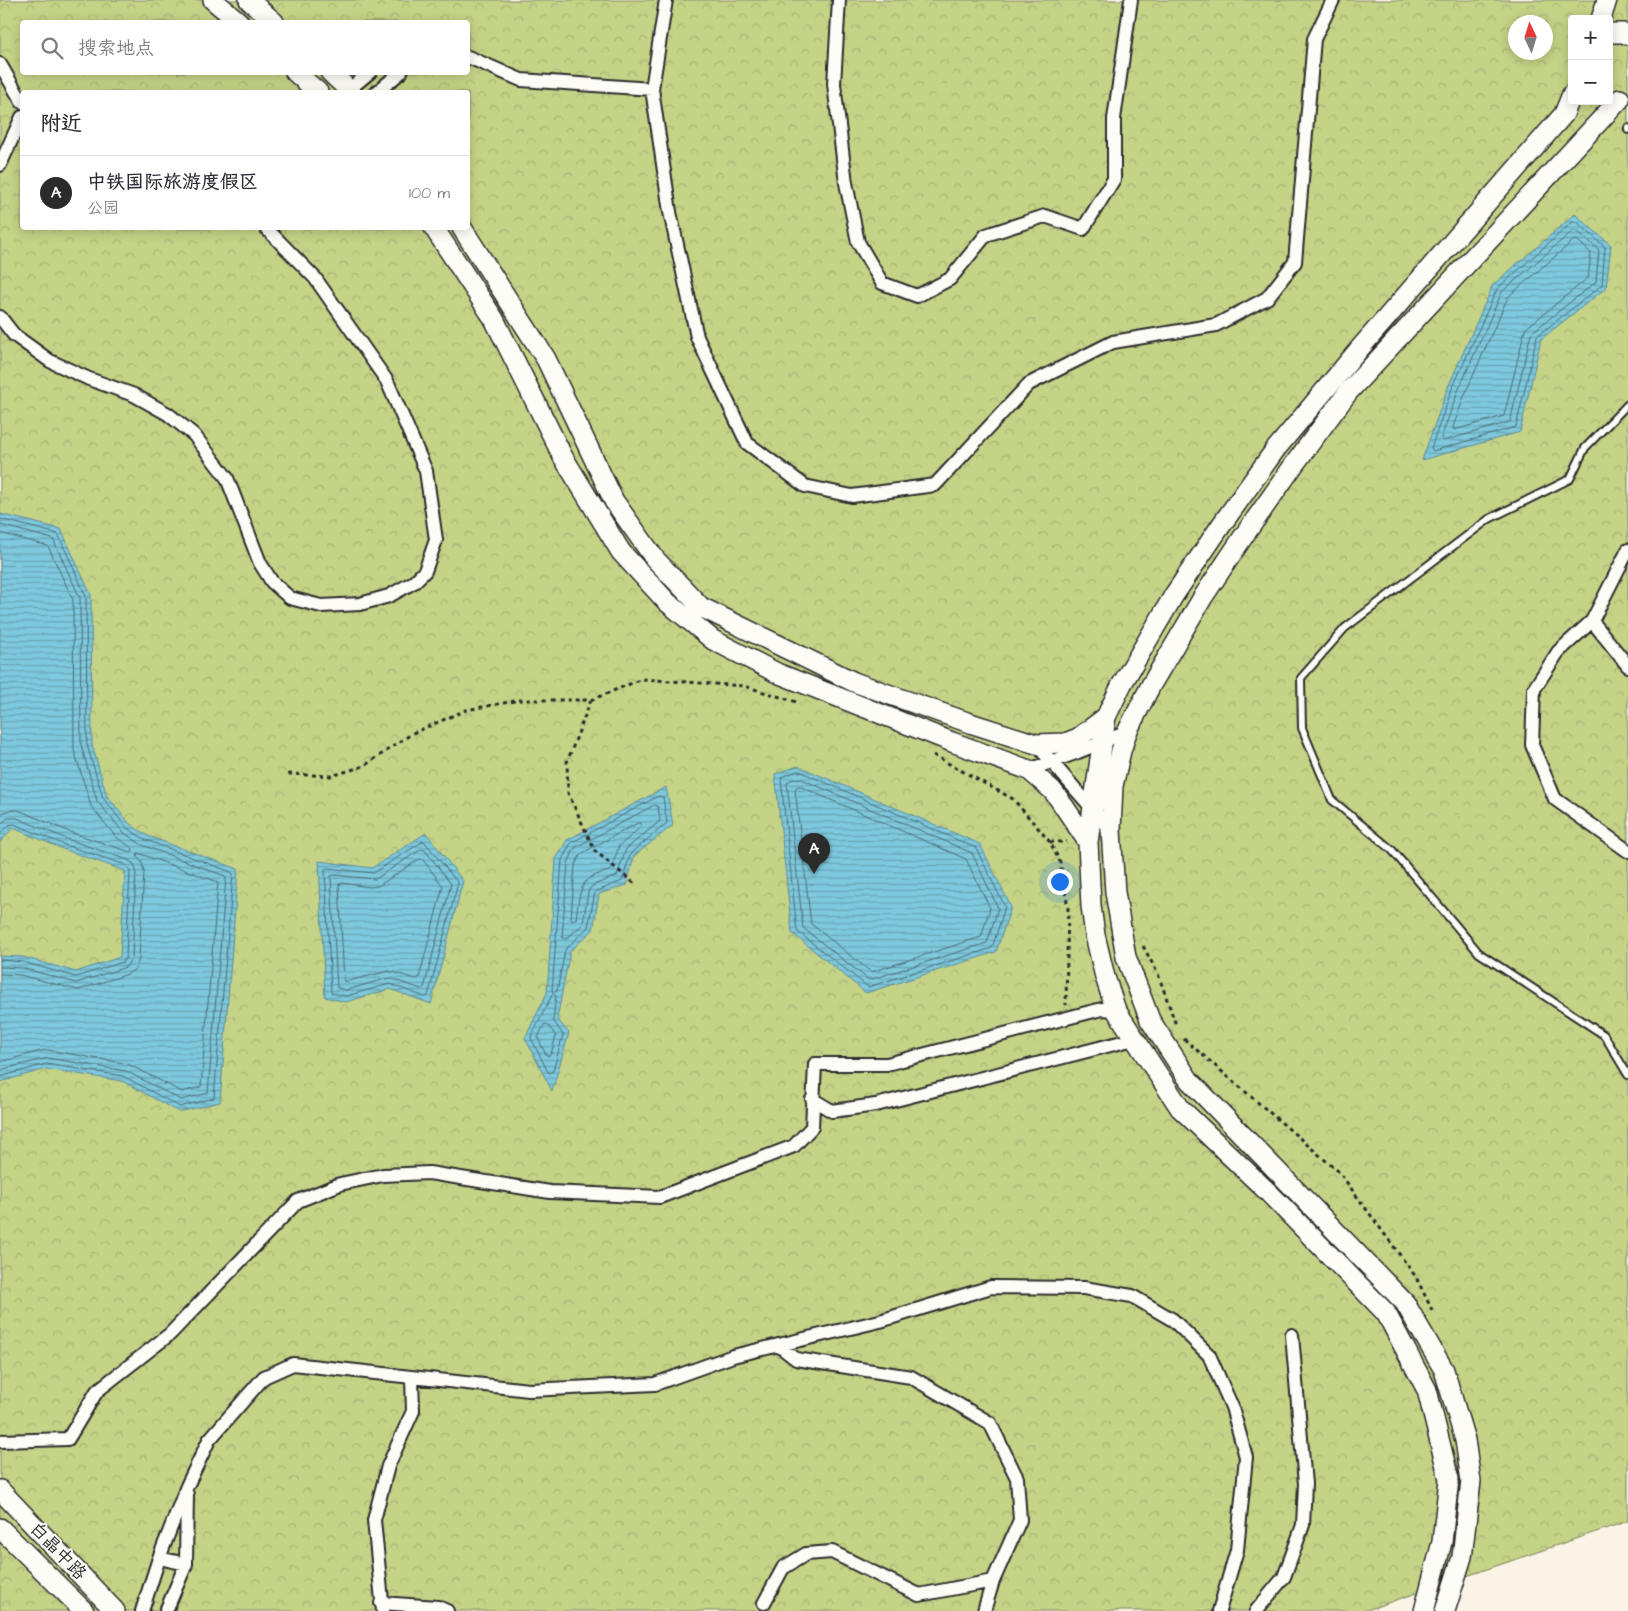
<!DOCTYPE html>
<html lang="zh">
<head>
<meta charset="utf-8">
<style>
  body { margin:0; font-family:"Architects Daughter","LXGW WenKai TC",sans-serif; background:#f2f2f3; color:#2b2b33 }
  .controls { position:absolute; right:15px; top:15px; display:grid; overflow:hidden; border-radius:5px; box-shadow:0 2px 12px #0003 }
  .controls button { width:45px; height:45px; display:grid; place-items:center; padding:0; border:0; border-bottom:1px solid #e1e1e2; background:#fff; color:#2b2b33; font:25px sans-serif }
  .compass { position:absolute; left:1508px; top:15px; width:45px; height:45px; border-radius:50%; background:#fff; box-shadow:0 2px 12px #0003; rotate:356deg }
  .you { position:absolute; left:1059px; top:881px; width:18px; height:18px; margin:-12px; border:4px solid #fff; border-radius:50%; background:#1a73e8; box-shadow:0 0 0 8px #1a73e833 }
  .badge { display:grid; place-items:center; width:32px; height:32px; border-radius:50%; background:#2b2b2b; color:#fff; font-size:16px; font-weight:700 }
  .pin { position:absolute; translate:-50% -41px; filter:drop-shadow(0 1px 2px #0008) }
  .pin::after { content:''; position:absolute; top:26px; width:18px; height:15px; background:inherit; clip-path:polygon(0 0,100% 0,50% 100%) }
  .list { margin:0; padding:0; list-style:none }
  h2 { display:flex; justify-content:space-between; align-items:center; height:65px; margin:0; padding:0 20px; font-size:21px }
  h2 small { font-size:16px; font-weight:400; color:#7c7c81 }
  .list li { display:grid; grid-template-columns:32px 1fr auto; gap:15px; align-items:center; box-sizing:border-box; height:75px; padding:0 20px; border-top:1px solid #e1e1e2 }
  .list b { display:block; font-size:19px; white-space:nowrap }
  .list p { margin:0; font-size:16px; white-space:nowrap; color:#7c7c81 }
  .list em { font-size:16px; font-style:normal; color:#7c7c81 }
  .icon { flex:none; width:28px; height:28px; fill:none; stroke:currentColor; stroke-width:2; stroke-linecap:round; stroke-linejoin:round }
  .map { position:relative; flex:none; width:1628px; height:1611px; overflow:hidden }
  .search { position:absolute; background:#fff; box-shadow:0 2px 12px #0003; left:20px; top:20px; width:450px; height:55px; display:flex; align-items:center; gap:12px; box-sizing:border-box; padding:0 18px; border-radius:5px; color:#7c7c81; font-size:19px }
  .panel { position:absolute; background:#fff; box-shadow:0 2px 12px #0003; left:20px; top:90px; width:450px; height:140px; border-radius:5px }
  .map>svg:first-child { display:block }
</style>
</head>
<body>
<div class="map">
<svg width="1628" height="1611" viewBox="0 0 1628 1611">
  <defs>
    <pattern id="park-crowns" width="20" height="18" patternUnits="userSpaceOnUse" patternTransform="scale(1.25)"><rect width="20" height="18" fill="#c5d387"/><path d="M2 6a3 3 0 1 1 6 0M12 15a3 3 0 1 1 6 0" fill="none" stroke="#a9b575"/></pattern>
    <pattern id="water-rules" width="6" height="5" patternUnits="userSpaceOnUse" patternTransform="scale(1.25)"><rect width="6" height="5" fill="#7ec9de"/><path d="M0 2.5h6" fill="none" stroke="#67a3b4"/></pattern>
  </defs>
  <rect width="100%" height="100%" fill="#faf3e6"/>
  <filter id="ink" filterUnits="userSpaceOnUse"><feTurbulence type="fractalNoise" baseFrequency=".02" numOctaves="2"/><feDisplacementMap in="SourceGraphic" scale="10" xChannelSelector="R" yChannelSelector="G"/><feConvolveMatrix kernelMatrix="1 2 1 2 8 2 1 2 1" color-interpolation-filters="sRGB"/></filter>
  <g filter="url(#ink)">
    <path fill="url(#park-crowns)" stroke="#787f59" fill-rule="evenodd" d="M0,0h1628v1521l-264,90h-1364zM1572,19h37v82h-37zM22,22h446v50h-446zM1516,22h30v30h-30zM22,92h446v136h-446z"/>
    <path fill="url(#water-rules)" stroke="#5d8a96" d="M1575,214l36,31 -5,43 -65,51 -21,93 -98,28 26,-73 45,-102z
      M0,514l61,15 30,66 1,150 15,51 23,28 18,12 90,33 -18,233 -41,10 -57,-31 -76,-12 -46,13v-126l23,1 53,15 44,-15 5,-86 -62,-22 -50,-21 -13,14z
      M798,766l182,78 31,63 -15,45 -130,41 -74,-60 -17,-159z
      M666,787l7,38 -39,31 -7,29 -28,9 -6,36 -23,21 -13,68 12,14 -17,58 -27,-53 22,-45 9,-134 11,-19z
      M426,833l37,48 -32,123 -41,-15 -44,13 -21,-5 -6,-136 53,7z"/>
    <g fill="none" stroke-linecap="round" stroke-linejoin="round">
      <path stroke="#4c6a73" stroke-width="1" d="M1573,222h4l28,25 -3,38 -65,51 -21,91 -83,24 -2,-3 21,-59 45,-100z
        M1573,231h4l22,19 -3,32 -65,51 -21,89 -67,19 -2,-3 17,-47 44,-99z
        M1577,240l14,13 -3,25 -63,51 -21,87 -50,14 -1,-3 12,-33 43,-97 65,-56z
        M0,519l58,15 28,62 1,149 16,53 24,30 19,12 85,32 2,2 -19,224 -34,9 -57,-31 -77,-12 -46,13
        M0,525l53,14 27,59 1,147 16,56 26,31 19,13 83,31 1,2 -18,215 -27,7 -55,-29 -78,-13 -48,12
        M0,533l48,13 25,54 1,150 17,56 25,31 16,11 1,3 -3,1 -60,-20 -52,-22 -10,1 -8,3
        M799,771l177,77 29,59 -13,41 -124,39 -71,-56 -16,-152 1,-2z
        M799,778l173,75 26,55 -11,35 -118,37 -66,-52 -16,-145 2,-2z
        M799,786l167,73 24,49 -9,29 -110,35 -60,-48 -16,-135z
        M659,796l4,1 4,26 -36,30 -9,28 -27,11 -7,35 -23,23 -8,41 -3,2 -2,-2 10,-131 9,-17z
        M655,805l3,2 2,14 -34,28 -9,27 -21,8 -5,3 -3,5 -5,32 -17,15h-2l-2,-2 6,-74 7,-15z
        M638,823h3v4l-22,19 -8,24c-6,3 -14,4 -20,7 -13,8 -13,29 -15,42l-4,1 -1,-2 4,-53 6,-11z
        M0,825l8,-7h9l50,21 61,21 6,4 2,7 -4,87 -6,9 -50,16 -54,-15 -22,-1
        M0,834l9,-9 5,-1 51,21 61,20 4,6 -4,86 -3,5 -47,15 -53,-15 -23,-2
        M424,841l34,42 -30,113 -3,1 -35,-13 -44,12 -15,-3 -6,-124 2,-1 46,5z
        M422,849l3,1 26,34 -27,104 -3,1 -32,-11 -43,12 -9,-2 -6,-112 3,-1 41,4z
        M420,859l3,1 20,26 -24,92 -3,1 -27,-8 -45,11 -5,-98 3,-1 28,4 8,-1z
        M0,974l20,1 58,15 50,-16 8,-6 3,-9 5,-87 -2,-9 -5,-7 1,-3 80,29 -17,205 -19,5 -54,-28 -80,-14 -7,1 -41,11
        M553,994l3,2 -3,24 10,15 -10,36 -3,2 -2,-1 -17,-34z
        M545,1024l3,1 8,11 -5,18 -2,2 -3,-1 -8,-17z"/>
      <defs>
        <path id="lane" d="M1628,128v2
          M1628,404l-43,44 -15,31 -81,40 -144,109 -44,50 1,50 30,72 60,50 87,103 125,82 24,40"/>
        <path id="street" d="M666,0l-14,89 18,123 27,125 50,106 58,43 47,10 83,-11 94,-101 84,-42 103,-17 51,-27 28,-36 19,-223 19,-39
          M839,0l-5,84 12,99 12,59 24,41 35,13 33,-17 36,-44 59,-19 38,13 31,-50v-60l17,-119
          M468,57l53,23 131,9
          M0,64l22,38
          M346,92l24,-20
          M377,92l24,-20
          M0,165l22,-48
          M0,317l14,18 36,26 39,18 45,16 34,19 26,21 33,43 33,85 12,19 18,16 31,8 39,-2 29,-8 25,-14 11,-11 11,-31 -10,-69 -39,-90 -72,-103 -49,-50
          M1628,550l-36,71 36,45
          M1592,621l-34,31 -24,37 -2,56 23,54 73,52
          M1036,744l75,86
          M1029,770l49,-18 49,-20
          M812,1099l20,12 44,-6 258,-66
          M778,1345l18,14 115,18 79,46 27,55 3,42 -27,61 -9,30
          M0,1441l68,-2 29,-48 73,-57 128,-133 42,-17 43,-9 46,-2 121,19 110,5 134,-51 18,-19 3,-63h72l215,-55 14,1
          M159,1558l27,6
          M381,1603l57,4 9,4
          M764,1603l19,-35 23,-14 26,-2 87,43 74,-14
          M142,1611l17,-53 28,-72 22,-46 55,-63 29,-13 236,26 126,-6 78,-28 147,-35 111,-34 93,1 48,8 41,24 36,35 23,52 14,50 -9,93 -18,61
          M166,1611l20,-47 1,-70
          M383,1611l-9,-91 14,-54 25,-55 -1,-33
          M1256,1611l28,-34 19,-52 2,-41 -13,-149"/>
        <path id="secondary" d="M213,0l26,22
          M249,0l25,22
          M1601,19l6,-19
          M1609,33h14l5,2
          M295,72l23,20
          M330,72l21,20
          M434,228l60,91 69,138 58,95 46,50 46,38 64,33 175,69 77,28 23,20 7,9 29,43
          M462,228l84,131 68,142 41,58 46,48 153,75 113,40 69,22 29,-1 13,-5 28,-21
          M0,1490l115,121
          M0,1528l84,83
          M1424,1611l18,-69 7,-63 -22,-89 -41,-77 -117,-120 -89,-85 -64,-98 -11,-33 -10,-42 -4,-29 -3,-64 18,-125 16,-33 52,-89 48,-71 53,-74 86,-103 203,-233 8,-20
          M1445,1611l17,-54 9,-76 -6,-41 -21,-70 -39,-67 -216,-223 -39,-60 -24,-63 -11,-65 -4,-62 2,-44 8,-35 6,-19 24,-47 52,-88 40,-60 53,-75 53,-71 271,-292"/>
      </defs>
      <use href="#lane" stroke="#2b2b2b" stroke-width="10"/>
      <use href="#street" stroke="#2b2b2b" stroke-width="16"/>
      <use href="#secondary" stroke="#2b2b2b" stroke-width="22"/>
      <path stroke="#2b2b2b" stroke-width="3" stroke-dasharray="4 4" stroke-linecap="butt" d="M591,700l-24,62 1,31 27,58 40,33
        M933,755l80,44 37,43 10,20 8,46 -2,97
        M288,774l43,2 33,-10 49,-33 53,-23 54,-10h71l51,-21 102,7 56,17
        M1050,842h17
        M1143,946l15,28 18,51
        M1184,1039l155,133 77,105 17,35"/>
      <use href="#lane" stroke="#fdfcf7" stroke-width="6"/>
      <use href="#street" stroke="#fdfcf7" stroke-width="12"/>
      <use href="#secondary" stroke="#fdfcf7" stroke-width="19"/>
    </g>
  </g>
  <g text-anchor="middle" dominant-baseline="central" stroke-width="4" stroke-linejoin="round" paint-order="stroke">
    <g font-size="18" fill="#2b2b2b" stroke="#fdfcf7">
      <text transform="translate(58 1551) rotate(46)">白晶中路</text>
    </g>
  </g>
</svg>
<div class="controls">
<button>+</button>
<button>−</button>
</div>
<svg class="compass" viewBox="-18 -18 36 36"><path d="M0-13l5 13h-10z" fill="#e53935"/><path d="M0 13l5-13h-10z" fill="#7c7c81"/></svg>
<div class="you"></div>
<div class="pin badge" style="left:814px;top:874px">A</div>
<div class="search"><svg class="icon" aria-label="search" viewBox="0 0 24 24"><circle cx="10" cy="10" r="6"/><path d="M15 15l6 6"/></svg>搜索地点</div>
<section class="panel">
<h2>附近<small></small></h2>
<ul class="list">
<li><span class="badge">A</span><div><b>中铁国际旅游度假区</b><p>公园</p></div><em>100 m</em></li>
</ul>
</section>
</div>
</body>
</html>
